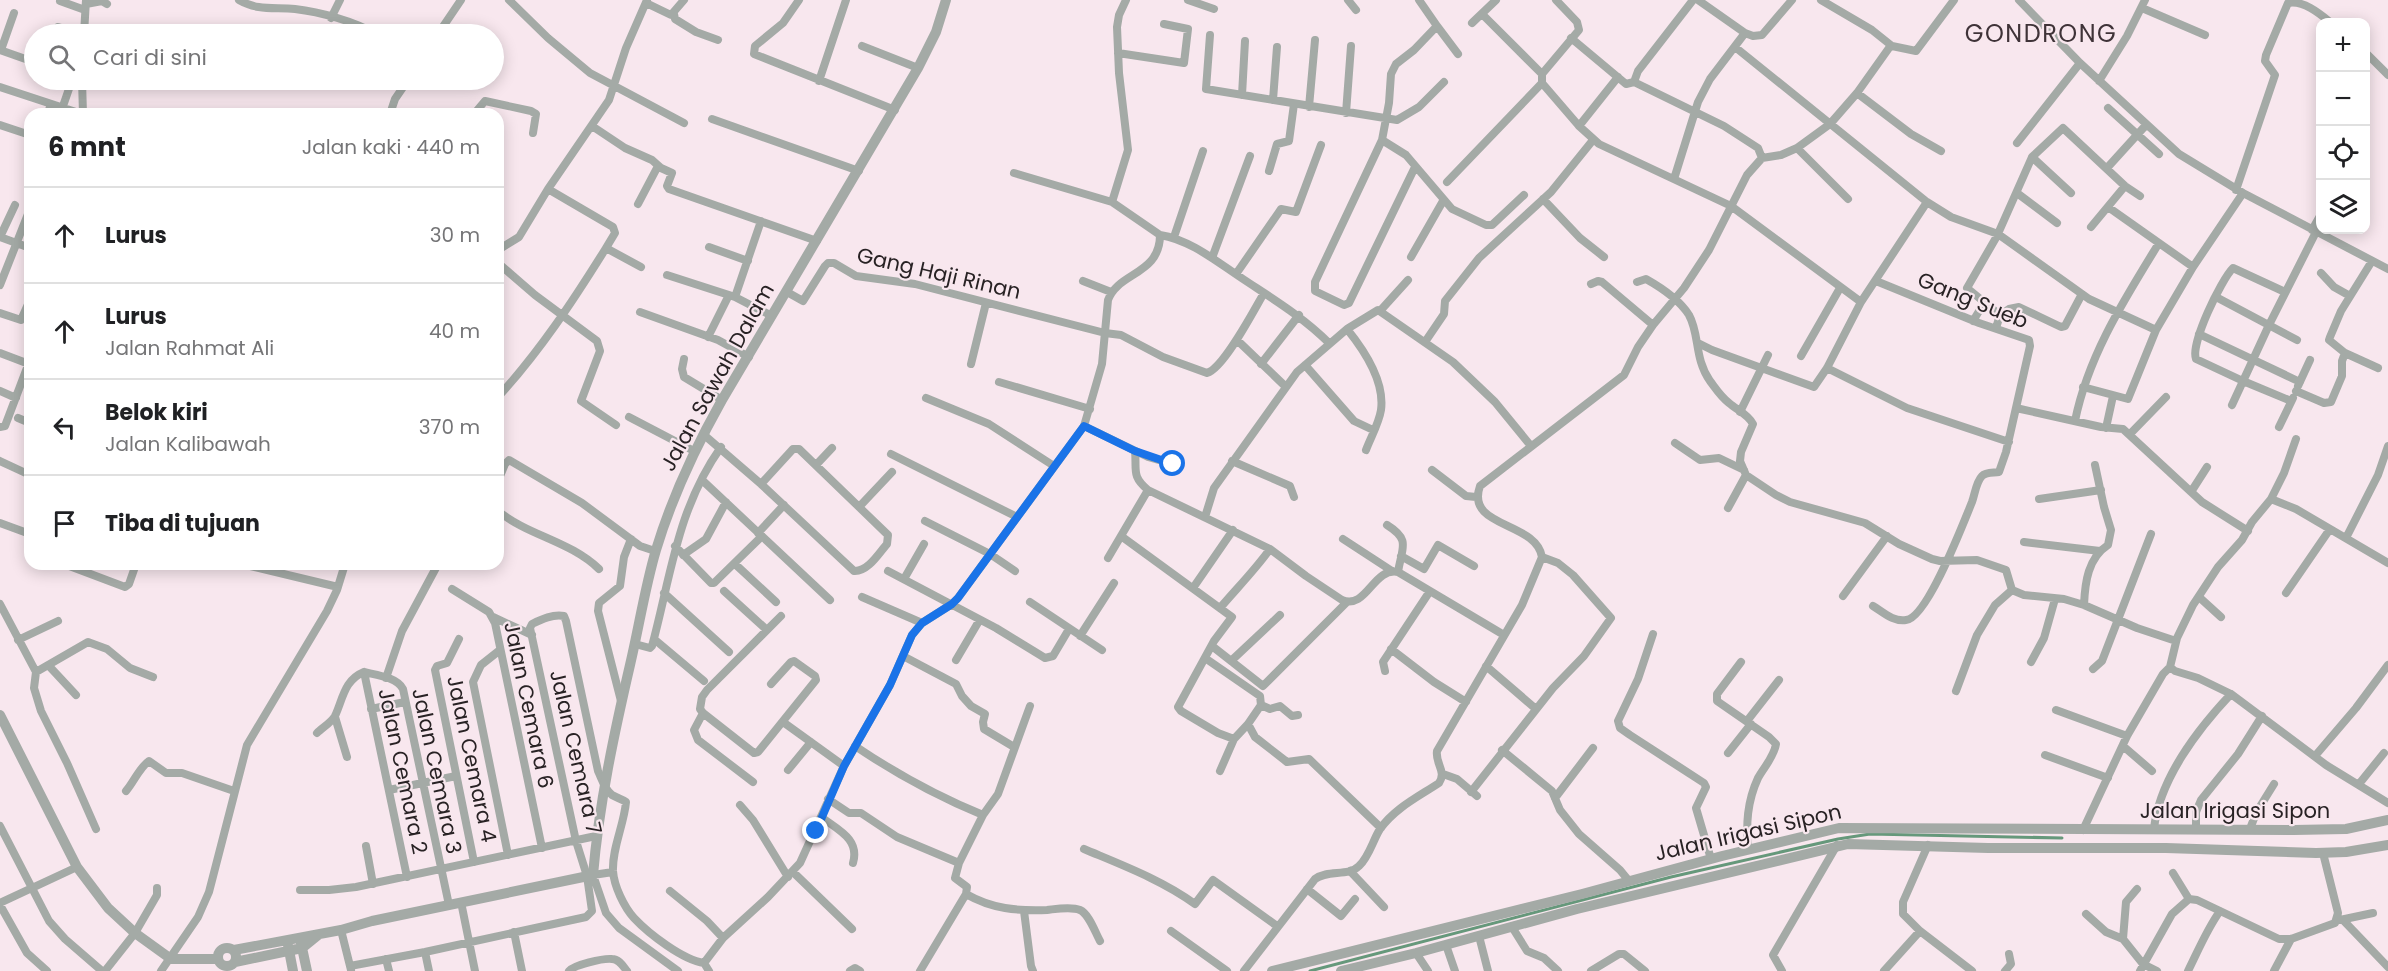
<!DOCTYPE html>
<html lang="id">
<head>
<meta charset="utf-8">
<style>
  body { margin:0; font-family:Poppins,sans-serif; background:#f2f2f2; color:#202124 }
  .controls { position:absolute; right:18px; top:18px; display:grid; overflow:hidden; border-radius:12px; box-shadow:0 3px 15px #0003 }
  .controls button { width:54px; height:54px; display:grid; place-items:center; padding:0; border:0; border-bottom:2px solid #e0e0e0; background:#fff; color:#202124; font:30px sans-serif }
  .stop { position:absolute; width:18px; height:18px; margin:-14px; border:4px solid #1a73e8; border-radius:50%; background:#fff }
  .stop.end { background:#1a73e8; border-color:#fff; box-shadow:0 2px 6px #0008 }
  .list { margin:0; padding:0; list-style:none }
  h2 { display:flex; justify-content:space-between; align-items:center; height:78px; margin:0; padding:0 24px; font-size:26px }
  h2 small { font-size:20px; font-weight:400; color:#757577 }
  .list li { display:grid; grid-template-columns:39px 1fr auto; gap:18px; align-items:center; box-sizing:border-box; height:96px; padding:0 24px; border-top:2px solid #e0e0e0 }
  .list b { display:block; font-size:22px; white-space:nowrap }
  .list p { margin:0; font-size:20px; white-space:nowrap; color:#757577 }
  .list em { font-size:20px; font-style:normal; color:#757577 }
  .icon { flex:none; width:33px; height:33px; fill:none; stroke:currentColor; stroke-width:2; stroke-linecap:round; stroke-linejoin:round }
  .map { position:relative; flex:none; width:2388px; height:971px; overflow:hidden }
  .search { position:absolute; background:#fff; box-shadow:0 3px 15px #0003; left:24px; top:24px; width:480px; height:66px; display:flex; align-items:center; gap:15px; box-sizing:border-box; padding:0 21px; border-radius:33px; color:#757577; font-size:22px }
  .panel { position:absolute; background:#fff; box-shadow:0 3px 15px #0003; left:24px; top:108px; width:480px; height:462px; border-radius:18px }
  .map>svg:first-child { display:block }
</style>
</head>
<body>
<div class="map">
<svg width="2388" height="971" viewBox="0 0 2388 971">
  <rect width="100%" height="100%" fill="#f8e7ee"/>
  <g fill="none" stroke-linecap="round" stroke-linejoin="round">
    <path stroke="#66987b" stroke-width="3" d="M1310,971l361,-94 167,-38 32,-5 192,4"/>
    <path stroke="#a4aaa6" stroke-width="8" d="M239,0c19,11 35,7 56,9 25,3 59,12 81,25
      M509,0l39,38 42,35 94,50
      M799,0l-16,23 -28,23 -1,8 141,56
      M1188,0l26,9
      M1348,0l8,10
      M1556,0l21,22 2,8 -37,44v9l37,43 20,18 132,62 130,96
      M1693,0l-55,71 -4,11 90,44 34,22 4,10
      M1698,0l47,33
      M1821,0l51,30 20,16
      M2019,0l61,63 99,91 64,39 145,76
      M60,1l25,9
      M646,3l25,12 13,-15
      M86,4l16,-3 5,3
      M2142,8l63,27
      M674,14l1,5 21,13 22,8
      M1482,14l60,60
      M331,18l9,-18
      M1472,23l24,-23
      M1437,26l21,28
      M58,27l26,7
      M84,34l2,-34
      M438,34l23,-34
      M1210,35l-4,54 191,31 22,-13 25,-25
      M1571,38l55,46 8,-2
      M862,46l56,22
      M1735,47l192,155 24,15 47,17 91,65 67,31
      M0,50l34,12
      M1,50l13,-37
      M1118,53l66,10 4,-34 -24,-5
      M2366,53l22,22
      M82,80l1,34
      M819,81l27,-81
      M2099,81l28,-45 18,-36
      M0,87l82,27
      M1857,93l54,41 30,17
      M1242,95l3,-54
      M1273,100l4,-53
      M1309,107l6,-67
      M2108,108l51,46
      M62,109l10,-29
      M1346,113l5,-67
      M47,114l4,-9
      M390,114l5,-15 13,-19
      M474,114l11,-13 46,10 5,3 -3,19
      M712,119l147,52
      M0,125l30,10
      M592,126l33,22 27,12 9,8 11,5 -5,13 2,3 148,52
      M1579,126l39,-49
      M1382,140l24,15 46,54 34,16h6l32,-30
      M2017,143l63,-80
      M1797,148l51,51
      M1415,167l-66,136 -5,2 -29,-14v-9l67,-142 7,-37 2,-29 5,-10 18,-14 23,-24 -18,-26
      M2107,168l39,-43
      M1269,171l8,-27 12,-3 5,-37
      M1014,173l98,29
      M1674,179l24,-77 12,-23 35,-46 8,3 9,-1 30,-35
      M1447,182l95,-99
      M548,189l65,38 2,6 -9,15 35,19
      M2236,190l39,-115 -10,-14 1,-6 22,-52c15,-3 31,10 42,19
      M2017,193l40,30
      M2071,193l-39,-36 31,-29 62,58 15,10
      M1543,199l37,39 24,19
      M638,204l20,-38
      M2108,207l85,60
      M2091,227l34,-41
      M2312,230l8,-14
      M1160,235c31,5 57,27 83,44 30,20 60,38 86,64
      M0,237l15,-32
      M0,237l30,11
      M1174,237l29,-86
      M709,247l39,14
      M498,250l21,-13 29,-48 61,-89 17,-52 21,-48
      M1411,257l32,-56
      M1212,258l38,-102
      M498,263l37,32 62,46 3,10 -19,50 35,24
      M2321,273l13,14 16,9
      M1236,274l43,-62 2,-3 15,3 25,-67
      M667,275l62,20
      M1083,281l28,11
      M1637,282l9,-3c16,9 33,20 43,36 11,20 5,43 21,66 6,8 11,16 19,22 8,7 19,11 24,21l-12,28 -1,9 6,14 30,20 14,7 75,21 34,21 33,15 8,2 37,-1 29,10 6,20 12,5 40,4 20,6 53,23 39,13
      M1591,284l7,-3 4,1 51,43
      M0,285l30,-76
      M787,292l16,9 22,-35 3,-3h6l22,13 59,8 190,49 16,2 42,22 44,16c17,-5 47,-63 57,-80
      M2285,292l-52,-24c-12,12 -43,76 -37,91l47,22 48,20
      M735,297l37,19
      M2216,297l81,43
      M1380,311l28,-31
      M640,312l78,28 31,17
      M0,313l21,7 9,-20
      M2000,315l9,-6 10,-2 42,20 4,-1 17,-32
      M1973,321l11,-18
      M1996,328l4,-13 -33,-27 30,-52 35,-79
      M2199,334l101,48
      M708,337l21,-42 6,2 26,-76
      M1237,340l49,47
      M1425,342l19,-28 1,-13 34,-43 72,-66 42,-52
      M1698,343l14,7 102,37 13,-19 34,-66 66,-100
      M0,353l29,11
      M2345,353l33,15
      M1801,356l39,-68
      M684,359l-2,10 2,8 38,23
      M971,364l15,-61
      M1261,364l38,-49
      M1305,365l49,56 19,9
      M1827,368l80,40 102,34
      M999,382l91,27
      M2298,386l12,-26
      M2083,387l45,12 28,-69 37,-63 50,-74
      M0,391l16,7
      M2296,391l28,12 7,-1 11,-26v-15l3,-8 -16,-13 1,-3 11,-26 31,-50
      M498,397c42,-46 75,-96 108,-149
      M926,398l63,26 65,42
      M2232,405l37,-80 47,-93
      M2016,408l85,19 22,2 79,73 46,29
      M1740,412l28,-57
      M629,417l65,34
      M18,418l12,5
      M2075,421c13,-65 49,-121 84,-178
      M1084,426l64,31 25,7
      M0,427l5,-1 25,-66
      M2279,427l14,-29
      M2106,428l7,-32
      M703,434l58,50 93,87c14,1 25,-18 33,-27l1,-9 -89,-86h-6l-32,35
      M2130,434l36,-37
      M1675,443l25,17 19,-2 25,12
      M1366,450c5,-13 13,-27 15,-40 4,-29 -17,-60 -34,-81l31,-19 75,52 42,40 36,44
      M1135,451c2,19 -4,25 13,39l122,59 36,27 36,24c25,10 31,-33 56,-28l106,63
      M891,454l126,63
      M0,461l30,14
      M1232,461l58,25 4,11
      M816,465l16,-17
      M1432,470l34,26 10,1
      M702,480l128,120
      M498,481l7,-17 4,-4 73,43 58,43 15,5
      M2191,492l16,-25
      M2039,499l62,-9
      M2271,499l25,10 92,54
      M859,507l33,-35
      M1728,508l18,-33
      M498,511c31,25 72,30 101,58
      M1205,517l9,-29 83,-116 50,-43
      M925,521l65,33 25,17
      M0,523l30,11
      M1387,525c24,15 15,22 11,47
      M758,533l26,-28
      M1121,536l111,81 -18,24 -36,66 3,4 37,22 16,6
      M2346,538l32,-63 10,-29
      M1343,539l49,32
      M2024,542l76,9
      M675,546l36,37h3l48,-47
      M683,555l23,-16 20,-37
      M1401,556l23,13 14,-24 36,21
      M1108,558l40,-68
      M64,564l61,23 4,-3 7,-20
      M242,564l96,23
      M735,564l41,38
      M888,571l108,57 49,30 8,-2 16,-27
      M904,579l20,-35
      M1193,588l40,-58
      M452,589l37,23 6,11 47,225
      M724,591l43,39
      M664,593l65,59
      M2286,593l44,-64
      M1843,596l44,-60
      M862,597l60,26
      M2199,597l22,20
      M1030,602l72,48
      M0,604l36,68 52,-30 19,7 23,19 23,9
      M2084,605c1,-23 4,-47 24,-60l3,-15 -7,-23 -9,-42
      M1873,606c10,6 20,16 33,14 21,-2 57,-96 66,-118 3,-8 4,-20 10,-26 4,-4 11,-3 17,-4l7,-20 24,-106 -1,-6 -50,-17 -103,-42
      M1220,608c17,-20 35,-38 50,-59
      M493,617l39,18
      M1653,634l-15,45 -20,42 2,7 10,7 74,48 2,4 -10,21 15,51
      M1080,636l34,-53
      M459,639l-12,24 -10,3 -2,4 39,192
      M654,639l50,42
      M18,640l40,-19
      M635,644l15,4 2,-2c19,-70 25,-137 69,-199
      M1212,646l51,40 84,-84
      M1391,649l43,33 32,20
      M500,650l-19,15 -8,17 35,173
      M903,656l53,28 6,12 9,10 14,8 -2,8 1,7 30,18
      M1205,658l55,38 1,9 -13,19 7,13 32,25 22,-3 72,69
      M956,660l23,-39
      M1231,661l49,-46
      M1741,662l-24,32v7l52,36 7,7c-2,13 -12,23 -18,34 -11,24 -12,46 -10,72
      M2031,662l13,-24 11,-39
      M49,666l27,29
      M1486,666l50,43
      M2170,667l5,4 23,7 33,16 95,71 62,38
      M2093,669l9,-8 49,-127
      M1385,671l-2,-9 47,-71
      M36,672l-2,16 7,23 26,52 29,66
      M364,672c12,3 33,5 39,17l46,216
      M364,672l43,205
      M386,678l16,-47 36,-67
      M771,684l20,-22 3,-1 21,15 1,4 -58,72 -4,1 -51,-40 -3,-4 2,-12 5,-7 74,-74
      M1956,691l21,-56 18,-30 17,-15
      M621,701l-23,-90 1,-8 21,-17 4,-29 7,-18
      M1261,705l9,4 10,-3 12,10 6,-1
      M371,709l34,-7
      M2056,710l71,26
      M703,713l-9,17 4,10 55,42
      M335,717l12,40
      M1747,721l32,-41
      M783,722l61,44
      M317,733c5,-5 15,-11 18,-17 8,-17 9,-36 29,-44
      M855,746c40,27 84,51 128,69
      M2123,746l29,25
      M1502,750l50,41 8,19 19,24 41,36 9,11
      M1728,753l23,-29
      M2045,755l63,23
      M2315,756l41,-48 32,-43
      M788,770l23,-28
      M1220,771l14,-32 14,-15
      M1443,774l14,5 20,17
      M2359,784l25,-31
      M389,790l67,-14
      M126,791c8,-9 13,-23 23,-30l17,12h16l52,18
      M1471,792l82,-104 31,-32 27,-38 -38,-43 -15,-12 -16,-6
      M1555,798l38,-50
      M828,799l21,14h12l36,24 62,26 -4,15 12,9 -1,7c26,15 51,17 81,16 9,-1 24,-4 33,0 9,4 15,22 20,31
      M740,805l13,15 35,57
      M821,817c17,13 39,22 32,46
      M0,826l49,95 16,18 37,32
      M2154,829c5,-49 44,-100 77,-135
      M2196,829v-17l5,-12 37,-46 24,-38
      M2250,829l6,-16 18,-29
      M2083,830l44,-94 36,-62 7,-7 7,-29 16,-33 25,-38 24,-27 10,-18 19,-23 13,-26 12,-34
      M1928,845l-25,57v12l17,17 52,40
      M366,846l7,38
      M1084,849c38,16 78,31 111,55l18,-24 64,46
      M959,863l24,-48 15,-21 32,-88
      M1350,871l34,36
      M613,872l-20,3 13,38 13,15 59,43
      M793,872l59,57
      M2173,873l16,26
      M1307,889l34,27 14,-17
      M2137,889l-11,13 -3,37 20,25 14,7
      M300,890h29l27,-3 240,-51
      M670,891l37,30 16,17
      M461,902l14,69
      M0,903l77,-36
      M0,905l27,48 20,18
      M1024,911l7,55 2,5
      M2086,914l20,18 17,7
      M2340,920l33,-7
      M2343,920l45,47
      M1512,927l15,24 17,7 14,13
      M341,930l10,40
      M1171,931l56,40
      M514,932l8,39
      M1479,936l9,35
      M1446,945l9,26
      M425,952l4,19
      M1416,953l12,18
      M386,959l3,12
      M704,963l19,-25 45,-41 32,-34 44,-97 46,-81 22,-50 10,-12 30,-19 6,-6 126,-172 18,-62 6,-64c10,-28 52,-25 52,-65l-48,-33 16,-52 -9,-77 -2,-46 2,-12 7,-15
      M350,966l75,-14 161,-35 6,-6 -5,-35 -11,-35 -46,-213 2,-4c10,-5 21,-10 32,-8l2,5 32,150c4,8 6,18 14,24 5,3 10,4 14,7 -2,23 -14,46 -13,69 1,15 11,36 21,47 15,16 49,42 70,45l5,8
      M105,971l30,-38 22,-38v-7
      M161,971l37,-54 11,-25 38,-147 80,-134 10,-21 8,-26
      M569,971c5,-6 34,-13 43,-12 7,0 11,7 15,12
      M850,971l5,-3 5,3
      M920,971l46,-77
      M1244,971l71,-92c13,-10 33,-2 44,-13 10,-9 14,-26 21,-37 15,-21 38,-32 59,-46 8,-12 -4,-19 -2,-32l85,-146 20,-48c-6,-36 -77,-29 -62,-71l144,-111 14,-28 15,-22 31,-37 25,-38 38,-75 15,-17 19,-3 16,-7 33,-24 27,-31 32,-45 3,-2 24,5 38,-51
      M1591,971l28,-17h5l21,17
      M1782,971l-9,-16 64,-110
      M1884,971l36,-40
      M2005,971l6,-7 -2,-10
      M2140,971l32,-57 17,-15 8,1 82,39h12l44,-16 3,-10 -15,-60
      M2188,971c10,-20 19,-42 32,-60
      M2274,971l17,-32"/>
    <path stroke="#a4aaa6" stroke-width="10" d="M0,715l77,152 31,41 27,25 36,26h46
      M301,943l6,28
      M288,945l5,26
      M218 957a9 9 0 1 1 18 0a9 9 0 1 1-18 0Z
      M234,950l107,-20 31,-9 221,-46c6,-71 21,-141 37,-210 9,-38 15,-78 26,-115 16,-53 39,-102 66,-150l196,-332 18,-36 10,-32
      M235,962l67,-14 16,-13
      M1272,971l310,-77 140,-38 117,-28 455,2 52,-1 42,-9
      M1341,971l75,-18 161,-44 271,-65 140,4h178l150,5 30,-1 42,-7"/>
  </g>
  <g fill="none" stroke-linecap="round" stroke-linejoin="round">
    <path stroke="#1a73e8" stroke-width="8" d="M816,831l28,-65 46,-81 22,-50 10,-12 30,-19 6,-6 126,-172 51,25 38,13"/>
  </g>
  <g text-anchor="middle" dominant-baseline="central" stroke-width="4.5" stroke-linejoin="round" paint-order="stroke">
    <g font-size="21" fill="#282224" stroke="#f8e7ee">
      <text transform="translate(939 273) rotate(13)">Gang Haji Rinan</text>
      <text transform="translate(1973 300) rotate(22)">Gang Sueb</text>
      <text transform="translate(717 377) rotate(-61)">Jalan Sawah Dalam</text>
      <text transform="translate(529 705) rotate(78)">Jalan Cemara 6</text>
      <text transform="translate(576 752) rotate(77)">Jalan Cemara 7</text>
      <text transform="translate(472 759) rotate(78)">Jalan Cemara 4</text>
      <text transform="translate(403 771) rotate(78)">Jalan Cemara 2</text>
      <text transform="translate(437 771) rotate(78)">Jalan Cemara 3</text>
      <text x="2235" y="810">Jalan Irigasi Sipon</text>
      <text transform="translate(1748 832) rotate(-13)">Jalan Irigasi Sipon</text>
    </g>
    <g font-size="24" letter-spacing="1.5" fill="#3f3338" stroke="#f8e7ee">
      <text x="2041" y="33">GONDRONG</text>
    </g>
  </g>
</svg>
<div class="controls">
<button>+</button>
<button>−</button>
<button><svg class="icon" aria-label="locate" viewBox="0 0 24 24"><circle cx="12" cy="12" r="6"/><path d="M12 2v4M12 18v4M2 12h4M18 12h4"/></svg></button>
<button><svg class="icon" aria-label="layers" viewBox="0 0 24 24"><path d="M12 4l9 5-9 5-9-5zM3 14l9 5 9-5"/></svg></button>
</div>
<div class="stop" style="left:1173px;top:464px"></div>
<div class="stop end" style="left:816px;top:831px"></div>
<div class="search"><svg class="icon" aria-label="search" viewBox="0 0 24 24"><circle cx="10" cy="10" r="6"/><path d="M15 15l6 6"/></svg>Cari di sini</div>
<section class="panel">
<h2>6 mnt<small>Jalan kaki · 440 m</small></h2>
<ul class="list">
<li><svg class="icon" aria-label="ahead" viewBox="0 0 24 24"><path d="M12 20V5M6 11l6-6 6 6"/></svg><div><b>Lurus</b></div><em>30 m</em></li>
<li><svg class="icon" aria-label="ahead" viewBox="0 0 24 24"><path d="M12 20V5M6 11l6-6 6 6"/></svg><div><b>Lurus</b><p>Jalan Rahmat Ali</p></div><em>40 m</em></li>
<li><svg class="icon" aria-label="left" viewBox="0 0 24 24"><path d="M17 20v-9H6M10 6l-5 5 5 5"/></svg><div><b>Belok kiri</b><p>Jalan Kalibawah</p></div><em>370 m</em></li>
<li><svg class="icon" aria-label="arrive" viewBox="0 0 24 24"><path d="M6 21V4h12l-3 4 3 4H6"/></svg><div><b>Tiba di tujuan</b></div></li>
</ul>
</section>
</div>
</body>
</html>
